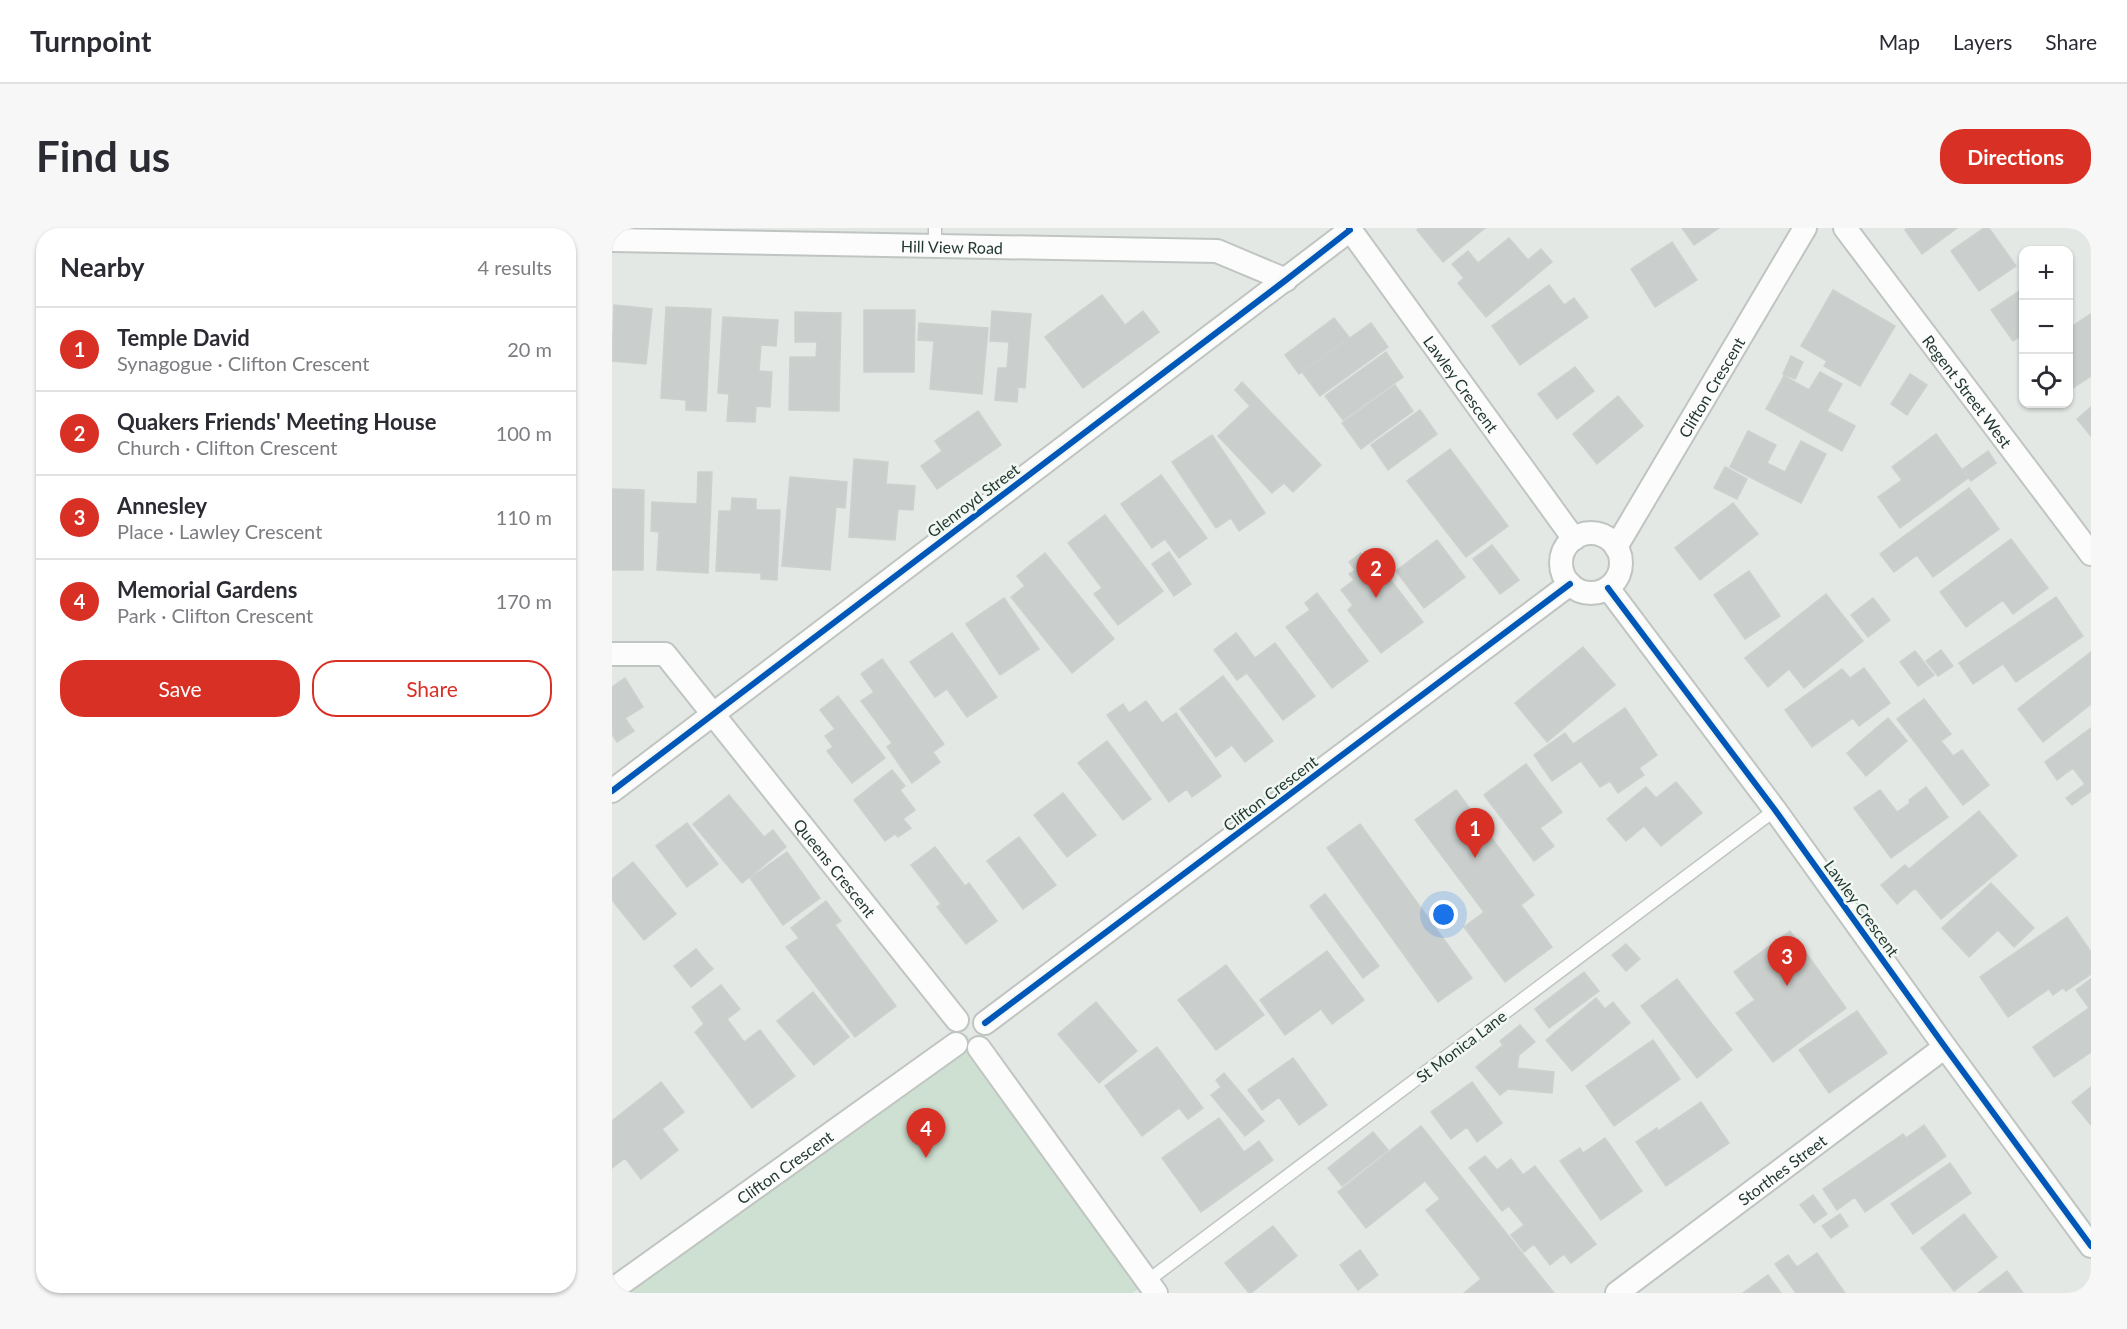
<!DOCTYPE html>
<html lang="en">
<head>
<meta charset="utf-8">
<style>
  body { margin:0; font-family:Lato,sans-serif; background:#f7f7f7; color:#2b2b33 }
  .controls { position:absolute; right:18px; top:18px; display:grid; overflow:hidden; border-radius:12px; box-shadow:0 2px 4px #0004 }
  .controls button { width:54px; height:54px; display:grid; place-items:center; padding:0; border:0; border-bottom:2px solid #e1e1e2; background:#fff; color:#2b2b33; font:30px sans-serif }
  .you { position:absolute; left:832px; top:687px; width:21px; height:21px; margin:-15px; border:4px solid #fff; border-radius:50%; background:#1a73e8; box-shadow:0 0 0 9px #1a73e833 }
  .badge { display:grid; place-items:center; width:39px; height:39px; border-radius:50%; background:#d93025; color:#fff; font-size:20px; font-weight:700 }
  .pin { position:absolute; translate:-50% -50px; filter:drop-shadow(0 2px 3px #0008) }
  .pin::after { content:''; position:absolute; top:32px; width:21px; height:18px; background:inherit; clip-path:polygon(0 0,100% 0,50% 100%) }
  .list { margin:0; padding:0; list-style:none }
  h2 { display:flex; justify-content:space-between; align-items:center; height:78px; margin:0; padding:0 24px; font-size:26px }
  h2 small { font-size:20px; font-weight:400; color:#7c7c81 }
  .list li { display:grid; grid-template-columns:39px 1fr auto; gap:18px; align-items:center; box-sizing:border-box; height:84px; padding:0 24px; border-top:2px solid #e1e1e2 }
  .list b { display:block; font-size:22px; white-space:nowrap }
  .list p { margin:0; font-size:20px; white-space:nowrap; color:#7c7c81 }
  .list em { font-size:20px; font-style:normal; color:#7c7c81 }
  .actions { display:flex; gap:12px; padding:18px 24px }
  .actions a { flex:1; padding:14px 0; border:2px solid #d93025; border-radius:24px; text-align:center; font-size:21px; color:#d93025 }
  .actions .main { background:#d93025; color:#fff }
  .icon { flex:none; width:33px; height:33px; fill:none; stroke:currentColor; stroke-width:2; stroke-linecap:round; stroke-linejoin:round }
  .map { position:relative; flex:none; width:1479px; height:1065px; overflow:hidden; border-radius:24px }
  header { display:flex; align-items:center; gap:36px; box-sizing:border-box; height:84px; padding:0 30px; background:#fff; border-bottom:2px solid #e1e1e2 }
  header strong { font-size:28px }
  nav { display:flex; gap:33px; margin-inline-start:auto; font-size:21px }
  .intro { display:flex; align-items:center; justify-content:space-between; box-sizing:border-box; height:144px; padding:0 36px }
  h1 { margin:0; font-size:42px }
  .button { padding:15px 27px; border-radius:24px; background:#d93025; color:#fff; font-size:21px; font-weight:700 }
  main { display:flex; gap:36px; padding:0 36px }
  aside { flex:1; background:#fff; border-radius:24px; box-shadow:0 2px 4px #0004 }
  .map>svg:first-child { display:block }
</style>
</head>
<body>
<header>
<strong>Turnpoint</strong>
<nav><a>Map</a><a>Layers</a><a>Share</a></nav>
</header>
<div class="intro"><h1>Find us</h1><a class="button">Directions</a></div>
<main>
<aside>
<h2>Nearby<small>4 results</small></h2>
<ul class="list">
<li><span class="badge">1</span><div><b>Temple David</b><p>Synagogue · Clifton Crescent</p></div><em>20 m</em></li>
<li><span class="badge">2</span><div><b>Quakers Friends' Meeting House</b><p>Church · Clifton Crescent</p></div><em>100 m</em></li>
<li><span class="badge">3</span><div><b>Annesley</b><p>Place · Lawley Crescent</p></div><em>110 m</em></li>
<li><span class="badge">4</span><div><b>Memorial Gardens</b><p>Park · Clifton Crescent</p></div><em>170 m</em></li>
</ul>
<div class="actions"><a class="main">Save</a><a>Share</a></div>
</aside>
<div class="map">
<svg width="1479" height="1065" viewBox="0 0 1479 1065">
  <rect width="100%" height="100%" fill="#e3e8e5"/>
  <path fill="#cee0d1" d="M355,807l179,247 -13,11h-521v-3z"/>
  <path fill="#cacfcd" stroke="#ccd1ce" stroke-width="1.5" d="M807,0h66l-42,34 -26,-32z
    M1070,0h37l-25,17z
    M1295,0h50l-35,26 -17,-24z
    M1372,0h5l27,38 -37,25 -28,-40z
    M897,10l19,22 13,-11 11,13 -66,55 -28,-34 6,-5 -12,-14 16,-13 10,12z
    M1060,14l25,38 -42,27 -24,-38z
    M937,57l15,20 10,-7 14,19 -68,48 -28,-39z
    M1412,60v46l-11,7 -22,-31z
    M1221,62l62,36 -35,60 -36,-20 3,-5 -26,-15z
    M490,67l23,30 18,-14 16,21 -76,56 -38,-51z
    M2,77l38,4 -6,55 -34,-3z
    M54,79l45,2 -5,102 -20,-1v-10l-25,-2z
    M252,82h51l-1,62h-50z
    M380,83l39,3 -6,74 -7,-1 -1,15 -22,-2 3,-32h9l2,-26 -19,-1z
    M183,84l46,1 -2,98 -50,-1 1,-53h26l1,-15h-22z
    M1479,86v62l-23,15v-62z
    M111,89l55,3 -2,26 -15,-1 -2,26 13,1 -2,35 -14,-1 -1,16 -28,-1 2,-27 -11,-1z
    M722,90l15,19 -50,37 -14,-19z
    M307,95l69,5 -6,66 -52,-5 4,-48 -16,-1z
    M759,95l17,24 -68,49 -18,-24z
    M774,124l17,25 -60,43 -18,-24z
    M1179,128l12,6 -8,17 -12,-5z
    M963,139l19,24 -37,28 -19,-25z
    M1208,144l22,12 -15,27 28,15 -13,25 -76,-42 18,-33 25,14z
    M1298,146l17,11 -20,30 -16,-11z
    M630,154l79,83 -28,27 -9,-9 -12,10 -54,-57 32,-30 -15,-16z
    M783,157l18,26 -52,38 -19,-26z
    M1006,168l25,30 -46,38 -24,-30z
    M1479,179v29l-14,-17z
    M808,182l17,24 -49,36 -17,-25z
    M366,183l23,34 -64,44 -16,-23 21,-15 -7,-10z
    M1136,203l28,14 -9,18 18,9 16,-31 25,13 -25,49 -71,-36z
    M1324,206l32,44 -68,50 -22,-31 24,-17 -10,-13z
    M600,207l53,78 -26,18 -8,-13 -15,10 -44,-66z
    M838,221l58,77 -42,31 -59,-76z
    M1376,223l8,12 -25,18 -8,-12z
    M242,231l34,3 -2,22 29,2 -2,24 -15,-1 -3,31 -46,-3z
    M1113,239l22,12 -10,20 -23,-11z
    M86,244h14l-4,101 -51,-3 2,-38 -8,-1 1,-29 45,2z
    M549,247l46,63 -28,20 -14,-19 -13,9 -31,-44z
    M178,249l57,5 -2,26 -9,-1 -6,63 -48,-4z
    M1357,260l30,41 -66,48 -16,-22 -23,17 -14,-18z
    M0,261l32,1 -1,80h-31z
    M120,270l24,1v11h24l-3,70 -16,-1v-6l-45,-2 3,-60h12z
    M1121,275l25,31 -58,46 -25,-32z
    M493,287l58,76 -45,34 -24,-31 8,-6 -34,-45z
    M1399,311l37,49 -35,26 -10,-14 -37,27 -26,-35z
    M825,312l28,37 -41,31 -28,-37z
    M880,317l27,35 -19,14 -27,-35z
    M557,324l22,32 -17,12 -22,-32z
    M433,325l69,86 -42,34 -61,-76 14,-11 -8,-10z
    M749,325l20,26 6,-4 36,47 -42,31 -33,-43 5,-5 -12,-15 13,-10 -5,-6 6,-4 -6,-8z
    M1137,343l31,45 -35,23 -31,-44z
    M705,365l51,68 -36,27 -46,-61 24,-17 -5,-7z
    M1214,366l37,47 -59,47 -15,-19 -21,18 -23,-29z
    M1444,369l27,39 -67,46 -13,-18 -30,20 -14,-21z
    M392,370l35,51 -39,26 -34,-51z
    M1261,370l17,22 -22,17 -17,-22z
    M340,405l45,64 -30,20 -20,-28 -12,8 -25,-35z
    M624,405l19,25 20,-15 40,53 -32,24 -36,-47 -10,7 -23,-30z
    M971,419l32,38 -68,57 -32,-39z
    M1329,422l12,16 -15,10 -12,-15z
    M1303,423l19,24 -16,11 -18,-24z
    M1479,424v52l-48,38 -25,-33z
    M270,431l62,85 -11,8 7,10 -28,21 -25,-36 5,-4 -31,-42 13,-9 -13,-18z
    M1252,440l26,35 -31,23 -6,-8 -41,29 -27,-37 57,-41 8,9z
    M611,448l50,65 -28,21 -13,-17 -16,12 -36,-48z
    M13,450l18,29 -18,11 9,13 -17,11 -5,-8v-47z
    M226,468l47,62 -33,25 -25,-32 6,-4 -8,-11 10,-7 -15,-19z
    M1312,471l27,35 -10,7 12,15 9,-6 27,35 -26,20 -66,-86z
    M534,473l16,22 14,-10 45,63 -29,21 -5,-8 -18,13 -62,-87 16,-11 6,9z
    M1013,480l32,47 -18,13 5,7 -26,18 -8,-12 -10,6 -19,-26 -29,20 -18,-26 31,-22 8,11z
    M1276,490l19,23 -41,35 -19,-23z
    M1479,500v63l-19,14 -6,-7 19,-14 -12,-16 -16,12 -12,-18z
    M495,513l44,58 -28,21 -45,-57z
    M914,536l36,48 -22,16 14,18 -20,15 -50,-66z
    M280,542l13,16 -5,4 15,20 -12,9 8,9 -13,9 -3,-3 -10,7 -31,-41z
    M1064,554l26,31 -41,33 -17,-20 -18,15 -19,-22 39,-32 10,11z
    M1314,559l22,30 -57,41 -37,-50 26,-18 17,22 13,-9 -1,-3z
    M844,562l78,105 -13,10 31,42 -47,35 -41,-55 20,-15 -69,-92z
    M451,565l33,42 -29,22 -33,-42z
    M117,567l35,42 9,-7 13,17 -44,36 -49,-59z
    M1367,583l38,45 -76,63 -26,-31 -18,16 -16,-19 24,-20 4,4z
    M75,595l31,41 -31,23 -31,-41z
    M748,596l112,154 -34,24 -111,-154z
    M407,609l37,48 -33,24 -36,-48z
    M323,619l30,39 4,-3 28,38 -31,23 -29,-37 4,-3 -30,-39z
    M175,624l33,46 -37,27 -33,-47z
    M21,634l43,52 -32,26 -32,-40v-21z
    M1379,655l43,45 -20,19 -16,-17 -29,27 -27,-29z
    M713,666l54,72 -16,12 -53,-72z
    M214,673l15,20 -6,4 61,81 -41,31 -69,-90 13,-9 -8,-10z
    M1455,689l24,35v22l-25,17 -3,-3 -10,7 -4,-6 -41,28 -28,-40z
    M1178,703l56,77 -73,54 -37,-49 19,-13 -21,-28z
    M1014,716l14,15 -14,12 -14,-16z
    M84,721l17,20 -22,18 -17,-21z
    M715,723l37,49 -32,24 -11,-15 -36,26 -25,-35z
    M614,737l38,50 -48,35 -38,-50z
    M972,744l15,19 -50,37 -14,-19z
    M1065,751l55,71 -35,28 -56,-72z
    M1479,751v73l-37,25 -21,-30 56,-39 -13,-18z
    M109,757l19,24 -13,10 17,23 16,-12 35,46 -43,32 -57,-76 9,-8 -12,-17z
    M201,764l36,45 -35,28 -37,-44z
    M984,770l9,11 8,-7 17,21 -58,48 -26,-31z
    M484,774l41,49 -38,32 -41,-49z
    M1245,783l30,42 -58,40 -30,-43z
    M908,797l15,17 -16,13 -2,13 37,4 -2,21 -44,-4 -8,6 -24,-28 27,-22 -3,-4z
    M1041,812l27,39 -66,47 -28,-40z
    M545,819l46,61 -15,11 -9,-11 -37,28 -37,-50z
    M681,830l34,47 -28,20 -20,-28 -17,13 -14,-20z
    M612,845l40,48 -19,15 -34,-41 10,-8 -5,-7z
    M49,854l23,30 -22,17 16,21 -37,29 -16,-21 -13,10v-47z
    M860,854l30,41 -25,19 -10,-15 -16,12 -20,-27z
    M1479,859v38l-19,-23z
    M1089,874l28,41 -63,43 -30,-44 21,-14 1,3z
    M607,890l25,34 15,-11 14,19 -72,52 -39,-54z
    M1312,897l22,31 -81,56 -10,-15 -18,13 -14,-21 80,-55 3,4z
    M809,898l133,167h-90l17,-14 -55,-69 14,-11 -15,-18 -59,47 -28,-36z
    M761,904l15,18 -46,36 -14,-18z
    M993,910l37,53 -41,29 -41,-59 20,-13 3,5z
    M873,928l12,14 14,-11 12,16 12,-9 61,78 -25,19 -7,-9 -14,11 -16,-21 -10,8 -13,-17 13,-10 -15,-19 -7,5 -33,-43z
    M1338,935l21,30 -58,41 -22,-30z
    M1201,967l14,19 -13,9 -14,-18z
    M1228,986l8,12 -17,12 -9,-12z
    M1352,986l33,43 -43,34 -33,-43z
    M661,998l24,30 -46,37h-2l-24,-30z
    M748,1022l18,25 -20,15 -18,-25z
    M1205,1025l28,40h-49l-21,-29 13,-9 9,12z
    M1395,1043l16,22h-45z
    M1156,1047l13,18h-38z"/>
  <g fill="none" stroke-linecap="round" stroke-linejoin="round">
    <defs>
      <path id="service" d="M323,17v-17
        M534,1054l629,-472"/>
      <g id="minor">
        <path id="s1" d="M737,0l225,311"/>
        <path id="s2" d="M1233,0l246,326"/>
        <path id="s3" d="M0,12l605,11 69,29"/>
        <circle cx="979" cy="335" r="30"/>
        <path id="s4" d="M1004,319l189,-319"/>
        <path d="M996,360l167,222 170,237 146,199"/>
        <path id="s5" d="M0,426h53l292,366"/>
        <path d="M0,563l738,-561"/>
        <path d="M373,795l585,-439"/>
        <path d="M367,820l177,245"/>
        <path id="s6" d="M0,1062l344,-246"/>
        <path id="s7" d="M1005,1065l328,-246"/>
      </g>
    </defs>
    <use href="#service" stroke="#c0c5c2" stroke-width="15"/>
    <use href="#minor" stroke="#c0c5c2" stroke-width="26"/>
    <use href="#service" stroke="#fbfcfb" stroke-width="12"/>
    <use href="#minor" stroke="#fbfcfb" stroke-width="22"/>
    <defs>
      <path id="cycleway" d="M996,360l167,222 170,237 146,199
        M0,563l674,-511 64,-50 -1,-2
        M373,795l585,-439"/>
    </defs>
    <use href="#cycleway" stroke="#f1f7f3" stroke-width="10"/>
    <use href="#cycleway" stroke="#0057b8" stroke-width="6"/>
  </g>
  <g text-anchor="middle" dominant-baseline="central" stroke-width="5" stroke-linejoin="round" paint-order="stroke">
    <g font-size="16" fill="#233831" stroke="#f1f7f3">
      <text stroke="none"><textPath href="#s3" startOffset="340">Hill View Road</textPath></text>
      <text stroke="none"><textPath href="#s1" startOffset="192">Lawley Crescent</textPath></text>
      <text stroke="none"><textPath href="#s4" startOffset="186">Clifton Crescent</textPath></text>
      <text stroke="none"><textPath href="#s2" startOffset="204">Regent Street West</textPath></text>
      <text transform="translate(361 272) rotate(-37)">Glenroyd Street</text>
      <text transform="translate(658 565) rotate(-37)">Clifton Crescent</text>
      <text stroke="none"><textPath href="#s5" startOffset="326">Queens Crescent</textPath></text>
      <text transform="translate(1250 680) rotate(54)">Lawley Crescent</text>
      <text transform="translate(849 818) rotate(-37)">St Monica Lane</text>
      <text stroke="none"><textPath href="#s6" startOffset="212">Clifton Crescent</textPath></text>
      <text stroke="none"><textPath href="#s7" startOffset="206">Storthes Street</textPath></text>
    </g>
  </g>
</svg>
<div class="controls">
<button>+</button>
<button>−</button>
<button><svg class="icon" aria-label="locate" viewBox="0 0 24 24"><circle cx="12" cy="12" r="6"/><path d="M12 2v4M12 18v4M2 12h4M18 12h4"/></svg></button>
</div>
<div class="you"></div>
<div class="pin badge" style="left:863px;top:630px">1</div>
<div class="pin badge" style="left:764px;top:370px">2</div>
<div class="pin badge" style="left:1175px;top:758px">3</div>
<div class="pin badge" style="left:314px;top:930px">4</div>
</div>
</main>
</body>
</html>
